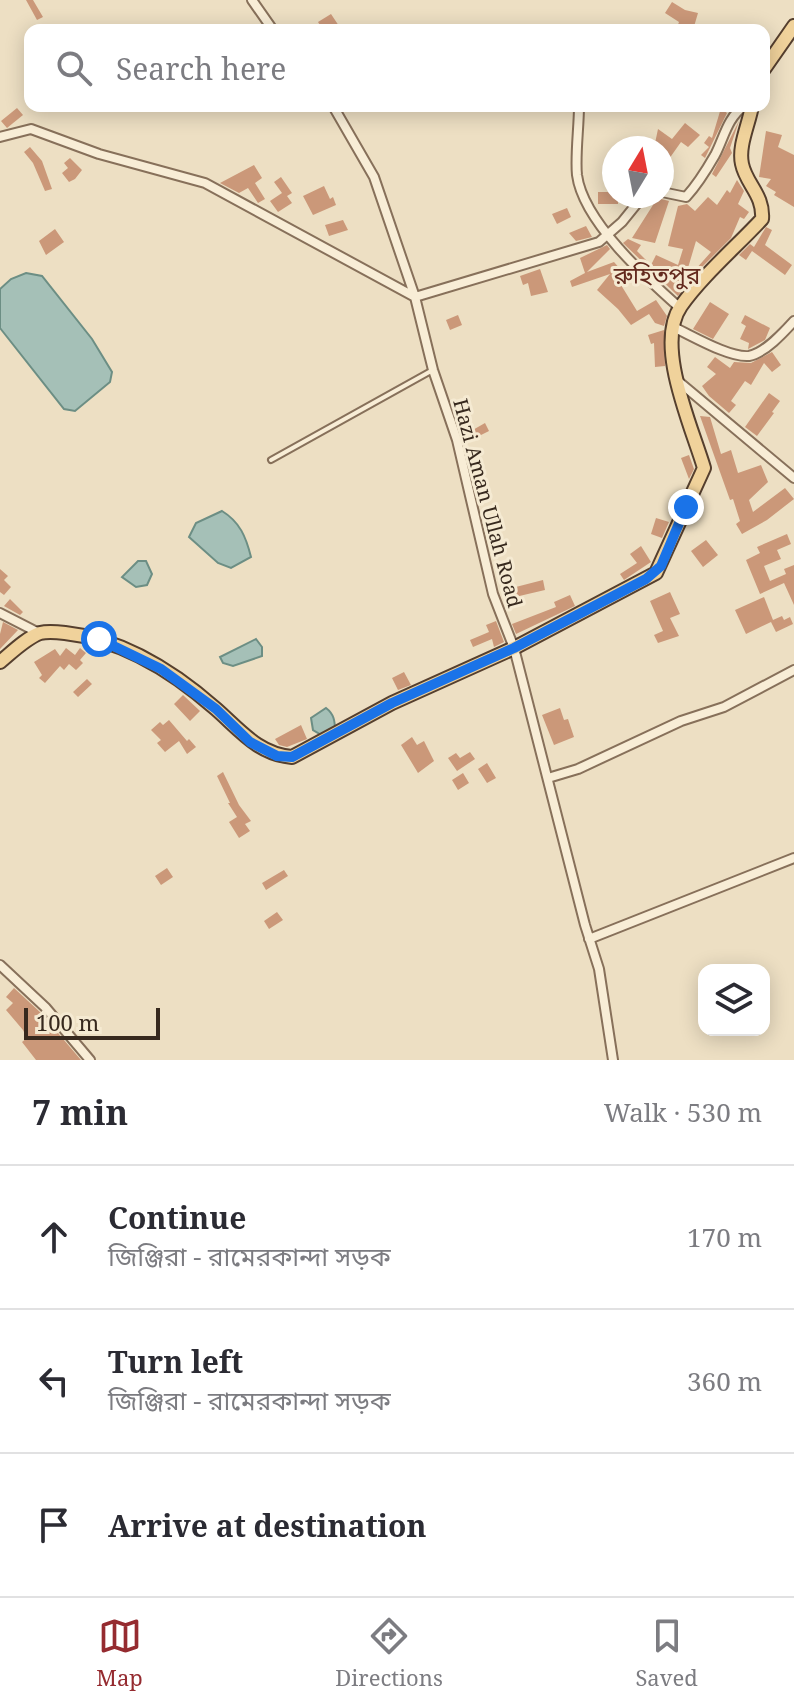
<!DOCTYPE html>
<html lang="en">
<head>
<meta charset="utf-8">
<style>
  body { margin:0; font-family:"Noto Serif","Noto Sans Bengali",serif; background:#f7f7f7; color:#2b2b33 }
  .controls { position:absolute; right:24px; bottom:24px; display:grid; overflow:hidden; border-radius:16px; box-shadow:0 4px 20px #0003 }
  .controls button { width:72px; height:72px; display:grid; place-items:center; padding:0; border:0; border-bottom:2px solid #e1e1e2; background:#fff; color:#2b2b33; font:40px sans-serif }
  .compass { position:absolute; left:602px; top:136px; width:72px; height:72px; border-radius:50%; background:#fff; box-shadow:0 4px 20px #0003; rotate:10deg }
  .scale { position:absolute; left:24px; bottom:20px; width:136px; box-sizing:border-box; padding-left:8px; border:4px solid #37291e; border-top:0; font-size:22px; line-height:28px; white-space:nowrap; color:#37291e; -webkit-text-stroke:6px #f5ead2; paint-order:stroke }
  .stop { position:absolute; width:24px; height:24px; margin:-18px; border:6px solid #1a73e8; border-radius:50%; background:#fff }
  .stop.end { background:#1a73e8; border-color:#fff; box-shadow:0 2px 8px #0008 }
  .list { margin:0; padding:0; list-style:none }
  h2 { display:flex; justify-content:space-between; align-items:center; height:104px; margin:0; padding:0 32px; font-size:34px }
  h2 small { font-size:26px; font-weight:400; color:#7c7c81 }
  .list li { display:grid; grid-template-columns:52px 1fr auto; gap:24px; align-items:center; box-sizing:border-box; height:144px; padding:0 32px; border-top:2px solid #e1e1e2 }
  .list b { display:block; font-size:30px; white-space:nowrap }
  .list p { margin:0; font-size:26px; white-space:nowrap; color:#7c7c81 }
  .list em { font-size:26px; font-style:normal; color:#7c7c81 }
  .icon { flex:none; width:44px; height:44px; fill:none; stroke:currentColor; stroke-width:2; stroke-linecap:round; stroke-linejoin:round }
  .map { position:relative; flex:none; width:794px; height:1060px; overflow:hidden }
  .search { position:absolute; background:#fff; box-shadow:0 4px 20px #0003; left:24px; right:24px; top:24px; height:88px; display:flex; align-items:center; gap:20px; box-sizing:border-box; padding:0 28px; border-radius:16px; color:#7c7c81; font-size:30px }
  .sheet { height:536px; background:#fff }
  nav { display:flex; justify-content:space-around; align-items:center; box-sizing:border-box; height:112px; border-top:2px solid #e1e1e2; background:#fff; font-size:22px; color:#7c7c81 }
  nav a { display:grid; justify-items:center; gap:4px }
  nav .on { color:#952b30 }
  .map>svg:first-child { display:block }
</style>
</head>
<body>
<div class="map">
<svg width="794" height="1060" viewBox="0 0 794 1060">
  <rect width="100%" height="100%" fill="#eddfc3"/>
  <path fill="#a5c0b7" stroke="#6c8e84" stroke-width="2" d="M26,273l16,3 50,63 20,33 -2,10 -35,29 -11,-2 -64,-81v-39l11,-10z
    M222,511c18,11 24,26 29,46l-20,11 -13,-5 -29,-26 7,-14z
    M138,561h8l6,13 -5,11 -11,2 -14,-10z
    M256,639l6,8v9l-29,10 -10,-3 -3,-6z
    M326,708c8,6 9,13 9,23l-10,6 -12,-7 -2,-12z"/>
  <path fill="#cb9879" d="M26,0h7l10,17 -6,3z
    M672,2l13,8 13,3 -5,17h-17l3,-8 -14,-9z
    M331,14l8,12 -7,4h-9l-5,-8z
    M17,108l6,7 -16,13 -6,-7z
    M721,108l6,5 -22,45 -4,-3 8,-8 -5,-4 5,-7 3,2z
    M739,121l-9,27 2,5 -16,24 -4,-3z
    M685,123l15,12 -12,12 -7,-5 -17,24 7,4 -7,11 6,5 -8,-1v-37h-8l4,-19 14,10z
    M766,131l16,4 -4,12 16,8v52l-20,-12 2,-3 -10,-6 5,-7 -12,-2z
    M30,147l12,14 10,28 -7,2 -12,-28 -9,-11z
    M70,158l12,12 -7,9 -6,3 -7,-9 6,-5 -4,-5z
    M254,165l8,13 -7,5 10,16 -7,4 -10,-15 -9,5 -19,-10z
    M281,177l11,16 -5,3 5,7 -14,9 -8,-11 12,-8 -8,-11z
    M737,180l7,11 -6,13 11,8 -5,7 -4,-2 -9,21 -34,34 -2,-2 16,-18 -15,-11 -11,37 -7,10 9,-10 3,1 -12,17 -55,-53 5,-4 13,6 -4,6 14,14 5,-10 22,10 5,-16 -15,-3 10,-40 9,-2 8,7 13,-14 9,8 10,-15 3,3z
    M324,186l6,13 3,-2 3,8 -23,10 -10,-19z
    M598,192h16v4h4v8h-20z
    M650,196l19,5 -14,42 -23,-5 21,-33 -7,-2z
    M567,208l4,9 -14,7 -5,-10z
    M343,220l5,10 -19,6 -4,-11z
    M586,226l6,11 -16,4 -7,-8z
    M766,227l6,3 -7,15 27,20 -7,10 -33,-24 -6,9 -7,-5 11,-11 4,3z
    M55,229l9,13 -18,13 -7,-14z
    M607,245l3,4 -23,23 27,-10 14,16 -7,7 16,26 19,-11 11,16 -3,10 -9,-3 -6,-9 -18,11 -13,-16 -21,-19 13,-16 -38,13 -2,-6 15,-8 -5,-15z
    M540,269l8,23 -17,4 -3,-13 -5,2 -3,-9z
    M710,302l19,12 -16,25 -20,-10z
    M458,315l4,10 -12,5 -4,-10z
    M745,315l25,13 -5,12 -17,9 1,-6 -9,-4 6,-13 -5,-3z
    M664,330l1,36 -10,1 -1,-24 -3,1 -3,-9z
    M772,352l9,13 -9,7 -8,-9 -13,22 -6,-4 -14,20 5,4 -7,8 -20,-17 -7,-10 14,-12 -9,-7 8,-10 15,11 4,-6 17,1z
    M769,393l11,8 -8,11 2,1 -17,23 -12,-9z
    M700,416l10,1 11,37 10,-4 7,23 23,-8 7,17 -19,18 4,12 32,-24 9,11 -27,21 -25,14 -6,-10 4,-3 -7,-22 -3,1z
    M485,423l4,8 -14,7 -4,-7z
    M689,455l5,14 -5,10 -8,-21z
    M656,518l13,4 -7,16 -11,-4z
    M787,534l4,10 -14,6 4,9 -17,7 6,15 16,-7 -2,-5 10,-4v40l-10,-22 -24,11 -14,-34 14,-7 -3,-6z
    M706,540l12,15 -15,12 -12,-16z
    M641,546l10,16 -27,18 -4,-6 17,-11 -7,-9z
    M0,569l8,7 -4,4 7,7 -7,8 -4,-3z
    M543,580l2,10 -30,7 1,4 -8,3 -4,-14z
    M670,592l10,22 -10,4 9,18 -21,7 -4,-8 9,-4 -13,-30z
    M570,595l5,11 -59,28 -4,-10 44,-17 -2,-5z
    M764,597l9,23 9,-4 2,4 6,-3 3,7 -17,8 -5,-10 -25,12 -11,-24z
    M10,599l13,13 -3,3 -16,-9z
    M496,621l8,21 -10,5 -2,-8 -19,8 -3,-7 19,-8 -3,-7z
    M3,622l15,8 -18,19v-15z
    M66,648l9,7 5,-7 6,5 -6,7 3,3 -7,7 -7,-6 -5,6 -4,-4 -15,17 -6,-5 3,-3 -8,-13 21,-13 5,7z
    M404,672l7,13 -13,5 -6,-12z
    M87,679l5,5 -14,13 -5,-5z
    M183,695l17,16 -10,10 -16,-17z
    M560,708l4,12 4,-1 6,18 -20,8 -12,-30z
    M169,720l18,21 2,-2 7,8 -9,7 -8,-13 -14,11 -8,-9 4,-3 -10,-10 9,-8 3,3z
    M301,725l6,14 -20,8 -8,-2 -4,-6z
    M412,737l5,8 7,-4 10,20 -16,12 -17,-28z
    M470,752l5,7 -18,12 -9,-13 8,-5 4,5z
    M487,763l9,15 -9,5 -9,-14z
    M223,772l16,33 12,16 -6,3 5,7 -11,7 -10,-16 8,-5 -9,-14h2l-13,-27z
    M463,773l6,10 -11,7 -6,-10z
    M167,868l6,9 -12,8 -6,-9z
    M284,870l4,6 -22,14 -4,-7z
    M277,912l6,8 -14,9 -5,-8z
    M14,988l27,25 40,47h-45l-14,-18 5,-4 -4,-8 -17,-20 7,-7 -7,-6z"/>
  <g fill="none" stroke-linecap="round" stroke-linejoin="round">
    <defs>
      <path id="service" d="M271,460l160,-89"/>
      <path id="minor" d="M252,0l21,30
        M333,106l41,71 41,120 18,73 24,70 36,154 21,54 71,277 14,44 14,91
        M579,106c0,21 -4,50 -2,69 6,46 69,103 103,133
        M0,137l31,-8 68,25 106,29 210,114 184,-55 23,-20 21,-26
        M662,192l24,5c11,-12 21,-28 29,-42 9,-17 12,-37 29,-49
        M673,327c18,8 56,31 76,29 16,-3 35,-24 45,-35
        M678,381l116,97
        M0,613l39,20
        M548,778l30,-9 103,-48 43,-14 70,-37
        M589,939l205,-81
        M0,965l46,43 44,52"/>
      <path id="primary" d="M764,69l30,-43
        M0,662c11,-9 26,-24 40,-29 8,-2 17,-1 25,0 56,6 109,39 151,76 24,21 42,45 76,48l100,-54 122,-55 142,-75 48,-105c-12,-41 -50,-123 -23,-162 21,-30 56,-60 81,-87 2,-24 -16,-35 -20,-55 -4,-18 7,-40 10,-58"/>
    </defs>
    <use href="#service" stroke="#87705a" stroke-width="8"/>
    <use href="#minor" stroke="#87705a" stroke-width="12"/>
    <use href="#primary" stroke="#553f2e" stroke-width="16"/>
    <use href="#service" stroke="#f8edd6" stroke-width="4"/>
    <use href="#minor" stroke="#f8edd6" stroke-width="8"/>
    <use href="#primary" stroke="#f0d29b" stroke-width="12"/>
  </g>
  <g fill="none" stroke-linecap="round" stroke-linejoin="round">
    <path stroke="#1a73e8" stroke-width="10" d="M99,639l62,30 55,40 34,33 27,14 15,1 100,-54 122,-55 132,-69 15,-13 25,-59"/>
  </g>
  <g text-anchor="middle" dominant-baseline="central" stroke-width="6" stroke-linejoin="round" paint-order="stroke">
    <g font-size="20" fill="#37291e" stroke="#f5ead2">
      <text transform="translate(488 503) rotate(75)">Hazi Aman Ullah Road</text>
    </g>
    <g font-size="24" fill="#632a1e" stroke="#f5ead2">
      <text x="657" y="274">রুহিতপুর</text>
    </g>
  </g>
</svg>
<div class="controls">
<button><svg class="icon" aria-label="layers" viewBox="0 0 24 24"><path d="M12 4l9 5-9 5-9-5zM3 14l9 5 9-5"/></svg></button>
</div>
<svg class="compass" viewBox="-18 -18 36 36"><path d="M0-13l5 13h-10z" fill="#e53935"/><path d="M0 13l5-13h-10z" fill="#7c7c81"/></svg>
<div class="scale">100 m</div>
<div class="stop" style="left:99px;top:639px"></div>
<div class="stop end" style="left:686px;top:507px"></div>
<div class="search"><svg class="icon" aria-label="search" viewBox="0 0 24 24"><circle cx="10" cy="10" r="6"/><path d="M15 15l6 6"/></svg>Search here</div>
</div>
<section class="sheet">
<h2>7 min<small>Walk · 530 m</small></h2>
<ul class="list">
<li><svg class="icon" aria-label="ahead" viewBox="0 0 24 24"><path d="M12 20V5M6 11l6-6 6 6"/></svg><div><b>Continue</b><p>জিঞ্জিরা - রামেরকান্দা সড়ক</p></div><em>170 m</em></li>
<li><svg class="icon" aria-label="left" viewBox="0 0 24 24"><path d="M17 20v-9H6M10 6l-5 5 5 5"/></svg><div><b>Turn left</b><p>জিঞ্জিরা - রামেরকান্দা সড়ক</p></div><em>360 m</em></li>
<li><svg class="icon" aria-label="arrive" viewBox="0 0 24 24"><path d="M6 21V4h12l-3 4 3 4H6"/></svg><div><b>Arrive at destination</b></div></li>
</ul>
</section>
<nav>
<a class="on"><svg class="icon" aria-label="map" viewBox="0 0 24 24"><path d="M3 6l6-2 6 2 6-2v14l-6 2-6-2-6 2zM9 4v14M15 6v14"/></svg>Map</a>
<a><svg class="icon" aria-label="directions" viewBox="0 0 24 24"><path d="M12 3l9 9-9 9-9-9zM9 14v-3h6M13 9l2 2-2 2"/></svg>Directions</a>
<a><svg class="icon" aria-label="saved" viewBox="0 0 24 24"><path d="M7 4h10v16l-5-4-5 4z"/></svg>Saved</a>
</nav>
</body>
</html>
